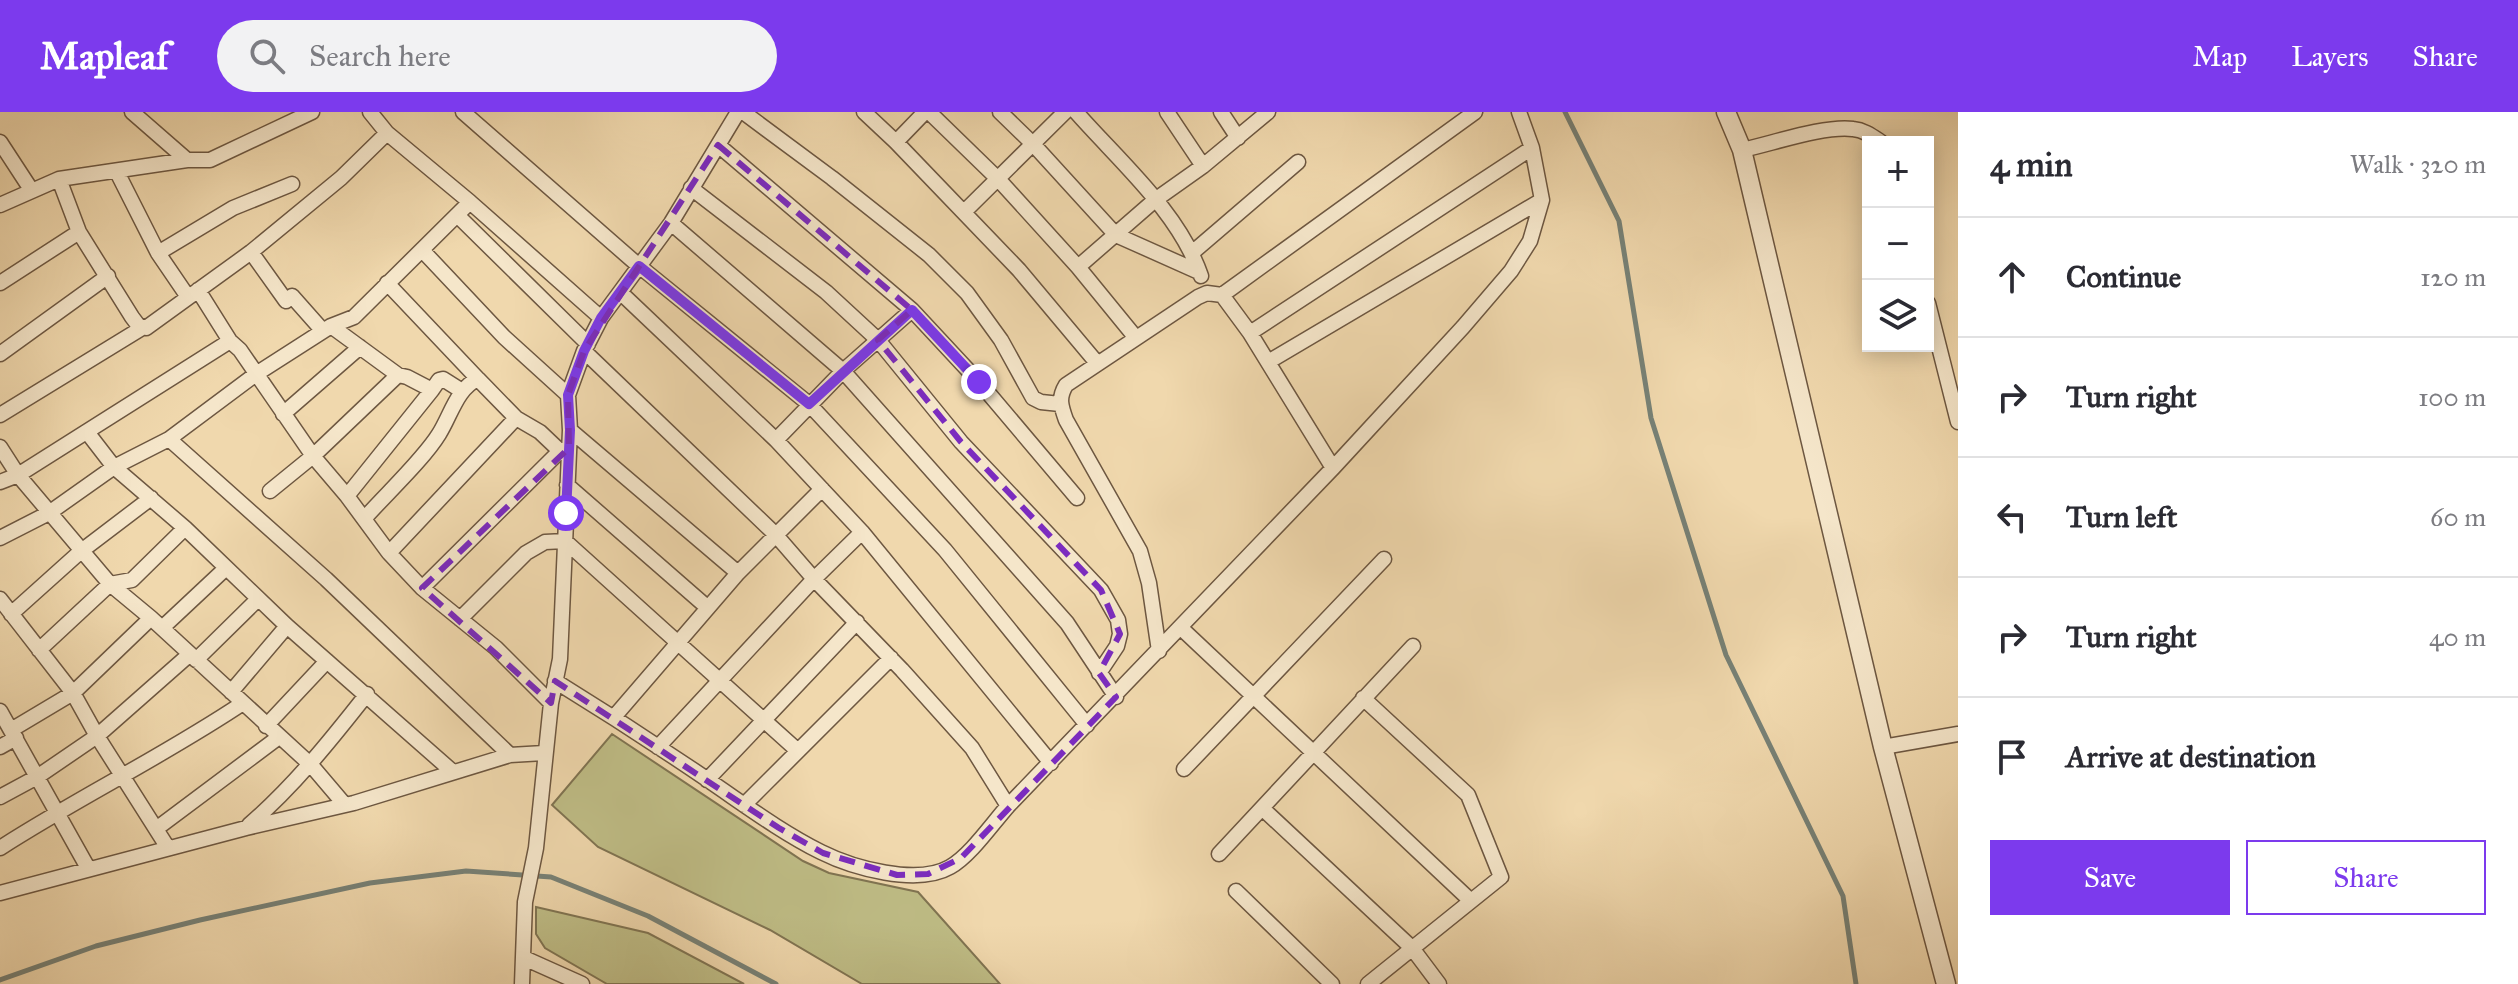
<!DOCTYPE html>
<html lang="en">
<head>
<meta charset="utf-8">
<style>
  body { margin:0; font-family:"IM FELL Great Primer",serif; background:#f2f2f3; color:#2b2b33 }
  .controls { position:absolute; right:24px; top:24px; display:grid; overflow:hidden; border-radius:0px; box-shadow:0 4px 20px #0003 }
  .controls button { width:72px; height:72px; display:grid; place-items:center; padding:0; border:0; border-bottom:2px solid #e1e1e2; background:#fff; color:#2b2b33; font:40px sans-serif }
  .stop { position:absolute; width:24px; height:24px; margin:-18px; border:6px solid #7c3aed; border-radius:50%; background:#fff }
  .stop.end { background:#7c3aed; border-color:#fff; box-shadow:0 2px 8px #0008 }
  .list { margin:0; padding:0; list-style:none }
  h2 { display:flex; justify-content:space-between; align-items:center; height:104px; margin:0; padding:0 32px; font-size:34px }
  h2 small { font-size:26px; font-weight:400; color:#7c7c81 }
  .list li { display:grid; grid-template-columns:52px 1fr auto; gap:24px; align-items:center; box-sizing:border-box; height:120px; padding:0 32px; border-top:2px solid #e1e1e2 }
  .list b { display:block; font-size:30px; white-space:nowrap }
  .list em { font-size:26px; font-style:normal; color:#7c7c81 }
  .actions { display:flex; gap:16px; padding:24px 32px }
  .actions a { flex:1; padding:18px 0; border:2px solid #7c3aed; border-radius:0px; text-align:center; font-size:28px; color:#7c3aed }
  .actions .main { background:#7c3aed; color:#fff }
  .icon { flex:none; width:44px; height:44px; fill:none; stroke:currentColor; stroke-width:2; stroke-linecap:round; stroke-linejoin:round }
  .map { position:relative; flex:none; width:1958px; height:872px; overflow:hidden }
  header { display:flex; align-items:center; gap:48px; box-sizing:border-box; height:112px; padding:0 40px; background:#7c3aed; color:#fff }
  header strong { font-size:38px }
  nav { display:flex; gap:44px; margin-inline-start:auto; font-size:28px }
  .search { width:560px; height:72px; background:#f2f2f3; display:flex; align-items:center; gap:20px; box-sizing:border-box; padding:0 28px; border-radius:44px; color:#7c7c81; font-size:30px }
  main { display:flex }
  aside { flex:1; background:#fff }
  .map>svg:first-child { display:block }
</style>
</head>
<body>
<header>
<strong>Mapleaf</strong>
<div class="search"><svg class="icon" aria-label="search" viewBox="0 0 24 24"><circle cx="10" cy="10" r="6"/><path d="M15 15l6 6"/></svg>Search here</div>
<nav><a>Map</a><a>Layers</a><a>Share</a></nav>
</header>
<main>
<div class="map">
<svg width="1958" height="872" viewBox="0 0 1958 872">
  <rect width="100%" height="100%" fill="#f0d8ad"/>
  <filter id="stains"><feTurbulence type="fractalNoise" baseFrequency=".0025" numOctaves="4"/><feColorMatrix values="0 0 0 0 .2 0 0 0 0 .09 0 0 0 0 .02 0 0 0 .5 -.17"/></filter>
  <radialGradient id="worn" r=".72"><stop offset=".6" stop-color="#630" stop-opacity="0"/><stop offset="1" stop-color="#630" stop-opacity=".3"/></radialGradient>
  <path fill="#bfbd86" stroke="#807452" stroke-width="2" d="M612,622l191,127 26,12 89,19 82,92h-138l-92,-54 -172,-83 -46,-42z
    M536,795l112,26 96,51h-137l-62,-36 -9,-14z"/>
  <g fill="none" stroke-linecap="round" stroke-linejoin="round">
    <path stroke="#778176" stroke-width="5" d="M1565,0l54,109 32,197 75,237 117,241 13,88
      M0,868l96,-34 104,-26 170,-37 96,-12 85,6 97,39 128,68"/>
    <defs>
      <path id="minor" d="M132,0l55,48
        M370,0l17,21 83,69 131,116
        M463,0l176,154 170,138 136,146 142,175
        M743,0l89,66 97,77 38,38 34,47 32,58 8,4 19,2
        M864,0l32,30 123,128 78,93
        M929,0l70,68 79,87 77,-67 48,-34 65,-54
        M1000,0l33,32 83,91 83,37
        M1076,0c44,50 103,100 125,164
        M1167,0l36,54
        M1221,0l17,26
        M0,30l32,49
        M896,30l29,-30
        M718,33l194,165
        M1742,38c29,-6 83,-25 111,-21 11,1 19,7 28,13
        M117,60l41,81 30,44
        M59,67l20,53 53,85 6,8 8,3 105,-76 90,-74 46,-45
        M691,76l135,104 52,48 83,102 140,148 17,30 2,14 -3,12 -18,27
        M0,93l59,-26 128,-19h23l102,-48
        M964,100l101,-100
        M457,103l131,129
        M671,111l172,148 224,252 49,74
        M422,138l82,87 64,58
        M251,140l35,49
        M1193,140l105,-90
        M158,141l75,-45 59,-24
        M1078,155l58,71
        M0,171l79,-51
        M387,171l91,96
        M198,178l32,51 10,9 73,106 34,40 42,57
        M620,180l156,148 86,92 189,231
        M1222,183l253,-183
        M292,184l31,35
        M1928,191l30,119
        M331,214l67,49
        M1250,221l282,-185
        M584,239l191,183 39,45 88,91 70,78 36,58
        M0,242l108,-78
        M1268,250l274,-162
        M432,278l7,-10 4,-1 19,12
        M283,302l77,-67
        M0,303l142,-87
        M570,318l168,143
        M87,320l27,35 71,61 102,98 166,146
        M169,327l157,140 184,176
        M776,328l67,-69 69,-61 67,72 98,116
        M0,335l18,28 92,109 41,34 160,147 34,40
        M0,370l18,-7 212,-134
        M567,373l141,123
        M270,379l43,-35 85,-81 9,2 25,13 -85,106
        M364,407c21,-24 59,-59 75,-85 12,-19 18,-46 39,-55l38,39
        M0,426l49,-25 65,-46 55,-28 87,-65 75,-48 23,-9 116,-115
        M422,476l138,-137
        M0,487l73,94 24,43 71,112
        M11,502l69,-62 71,-54
        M460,507l66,-66 19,-11 20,-1 233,210
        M162,516l63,-59
        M1181,516l290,273
        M39,538l71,-66 22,-4 53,-52
        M1159,539l-10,-68 -9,-32 -74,-131c-5,-14 -8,-22 0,-35l132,-88 9,-4 15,2 28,38 83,135
        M196,548l62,-61
        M555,569c52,32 103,65 153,99 37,25 73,52 113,72 32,16 96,34 129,15 20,-11 42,-43 58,-61l325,-338 130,-141 48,-56 19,-30 12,-41 -10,-52 -13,-36
        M231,580l56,-66
        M1363,586l105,97 33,82 -133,107
        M551,591l-55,-55 -74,-60 -33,-35 127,-135 24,14 20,19 9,-3
        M0,599l88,157
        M614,605l124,-144 84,-84
        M266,614l61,-65
        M11,618l62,-37 78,-75
        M0,635l16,-9
        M658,635l156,-168 48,-47
        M1883,635l75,-13
        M1184,657l200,-210
        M707,668l150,-158
        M0,685l37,-20 60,-41 93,-82
        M744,693l147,-147
        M1262,696l150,140 27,36
        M249,713c45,-39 81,-84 118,-131
        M156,717l123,-92
        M0,736c79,-51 164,-92 243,-145
        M1219,742l194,-208
        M1236,779l96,93
        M0,781l246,-65 108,-25 156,-48 34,-2
        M524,846l58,26
        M522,872l3,-82 11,-54 15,-145 9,-44 10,-229 -2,-35 16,-44 17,-33 70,-95 67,-111"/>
      <path id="tertiary" d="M1726,0l16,38 141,597 63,237"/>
    </defs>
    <use href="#minor" stroke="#6d5741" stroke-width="17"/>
    <use href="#tertiary" stroke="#6d5741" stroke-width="21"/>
    <use href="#minor" stroke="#f5e6ca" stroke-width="14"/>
    <use href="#tertiary" stroke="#f5e6ca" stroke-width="18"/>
  </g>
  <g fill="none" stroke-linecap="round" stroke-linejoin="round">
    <path stroke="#7c3aed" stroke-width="10" d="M566,401l4,-83 -2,-35 16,-44 17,-33 38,-52 170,138 103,-94 67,72"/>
  </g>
  <path fill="none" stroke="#7b2cbf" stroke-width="6" stroke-dasharray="16 10" stroke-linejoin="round" d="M718,33l194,165 -34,30 83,102 140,148 19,44 -21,39 17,24 -155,161 -33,16 -31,1 -74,-22 -44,-25 -224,-147 -4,22 -129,-115 147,-140 -1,-53 16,-44z"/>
  <rect width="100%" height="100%" filter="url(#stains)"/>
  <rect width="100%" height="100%" fill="url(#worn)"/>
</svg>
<div class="controls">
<button>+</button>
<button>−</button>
<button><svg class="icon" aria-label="layers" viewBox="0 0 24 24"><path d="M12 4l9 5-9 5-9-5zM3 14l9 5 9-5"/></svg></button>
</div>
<div class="stop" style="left:566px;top:401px"></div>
<div class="stop end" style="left:979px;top:270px"></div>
</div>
<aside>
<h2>4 min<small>Walk · 320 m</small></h2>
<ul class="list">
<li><svg class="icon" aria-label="ahead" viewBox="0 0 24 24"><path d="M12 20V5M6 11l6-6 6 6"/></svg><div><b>Continue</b></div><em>120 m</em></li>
<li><svg class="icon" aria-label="right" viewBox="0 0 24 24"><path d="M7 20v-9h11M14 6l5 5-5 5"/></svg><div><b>Turn right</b></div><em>100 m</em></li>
<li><svg class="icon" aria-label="left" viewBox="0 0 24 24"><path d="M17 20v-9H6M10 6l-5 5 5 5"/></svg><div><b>Turn left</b></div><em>60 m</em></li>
<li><svg class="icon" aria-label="right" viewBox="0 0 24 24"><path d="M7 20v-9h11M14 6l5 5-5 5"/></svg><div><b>Turn right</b></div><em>40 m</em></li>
<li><svg class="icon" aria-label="arrive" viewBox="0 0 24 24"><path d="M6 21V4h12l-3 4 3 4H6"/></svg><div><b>Arrive at destination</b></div></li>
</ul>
<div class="actions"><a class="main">Save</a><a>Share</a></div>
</aside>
</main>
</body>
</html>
